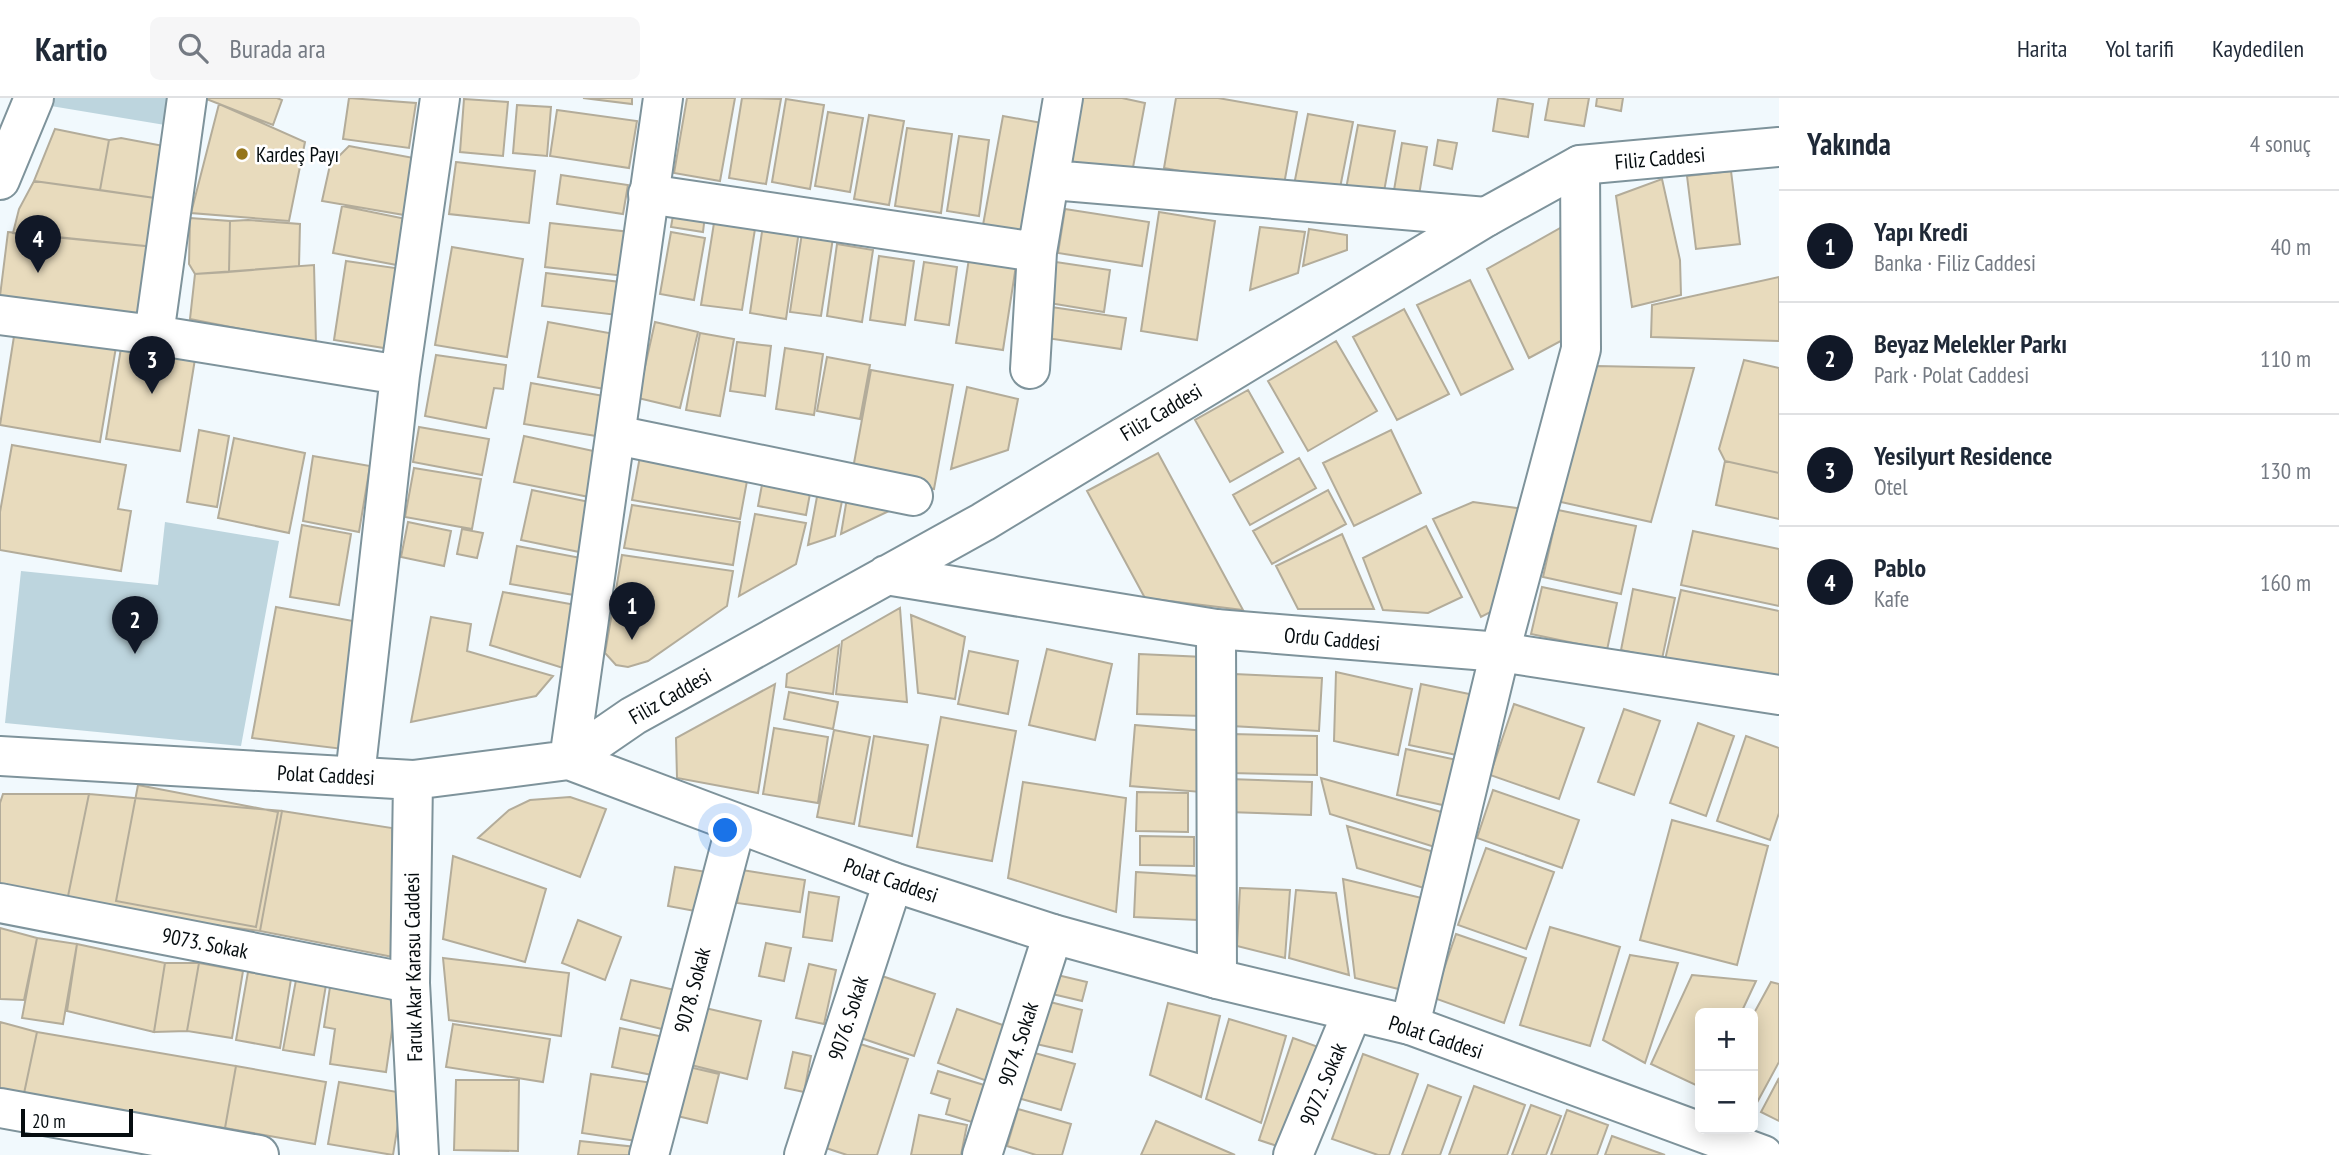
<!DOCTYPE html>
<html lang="tr">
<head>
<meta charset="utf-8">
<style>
  body { margin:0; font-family:"PT Sans Narrow",sans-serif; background:#f6f6f7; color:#1f2937 }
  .controls { position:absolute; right:21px; bottom:21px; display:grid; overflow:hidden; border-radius:10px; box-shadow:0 4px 18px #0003 }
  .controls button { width:63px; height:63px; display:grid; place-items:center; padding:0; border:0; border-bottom:2px solid #e0e1e3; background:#fff; color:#1f2937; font:35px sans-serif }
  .scale { position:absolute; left:21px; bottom:18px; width:112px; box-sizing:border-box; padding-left:7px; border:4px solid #060d10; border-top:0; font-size:19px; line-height:24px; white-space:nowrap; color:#060d10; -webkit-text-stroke:5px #fff; paint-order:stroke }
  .you { position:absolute; left:726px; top:733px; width:24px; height:24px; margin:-18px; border:5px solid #fff; border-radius:50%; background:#1a73e8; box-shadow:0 0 0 10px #1a73e833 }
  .badge { display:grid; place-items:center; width:46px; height:46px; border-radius:50%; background:#111827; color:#fff; font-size:23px; font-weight:700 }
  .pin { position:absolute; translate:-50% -58px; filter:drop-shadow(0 2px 4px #0008) }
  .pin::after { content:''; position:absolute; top:37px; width:24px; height:21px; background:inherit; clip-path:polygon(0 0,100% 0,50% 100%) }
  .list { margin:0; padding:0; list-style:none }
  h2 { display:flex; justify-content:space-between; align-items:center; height:91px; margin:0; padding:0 28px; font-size:30px }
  h2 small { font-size:23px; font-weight:400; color:#747a83 }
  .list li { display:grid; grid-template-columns:46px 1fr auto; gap:21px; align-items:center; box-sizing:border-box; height:112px; padding:0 28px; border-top:2px solid #e0e1e3 }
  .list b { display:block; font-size:26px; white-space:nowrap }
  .list p { margin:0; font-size:23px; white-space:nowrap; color:#747a83 }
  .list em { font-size:23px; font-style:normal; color:#747a83 }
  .icon { flex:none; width:38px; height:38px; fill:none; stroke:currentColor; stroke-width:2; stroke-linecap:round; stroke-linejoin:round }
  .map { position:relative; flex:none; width:1779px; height:1057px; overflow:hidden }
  header { display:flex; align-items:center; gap:42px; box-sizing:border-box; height:98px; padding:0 35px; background:#fff; border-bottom:2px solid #e0e1e3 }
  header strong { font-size:33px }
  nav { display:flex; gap:38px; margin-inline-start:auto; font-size:24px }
  .search { width:490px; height:63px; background:#f6f6f7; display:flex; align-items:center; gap:18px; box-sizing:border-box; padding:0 24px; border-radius:10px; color:#747a83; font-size:26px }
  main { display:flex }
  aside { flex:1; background:#fff }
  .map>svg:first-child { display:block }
</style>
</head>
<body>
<header>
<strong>Kartio</strong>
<div class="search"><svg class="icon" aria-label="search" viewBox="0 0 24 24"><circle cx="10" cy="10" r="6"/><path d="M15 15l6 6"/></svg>Burada ara</div>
<nav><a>Harita</a><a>Yol tarifi</a><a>Kaydedilen</a></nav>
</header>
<main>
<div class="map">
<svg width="1779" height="1057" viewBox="0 0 1779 1057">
  <rect width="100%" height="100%" fill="#f1f9fd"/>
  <path fill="#bdd5de" d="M47,0h128l-4,28 -126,-21z
    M165,424l114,19 -38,205 -236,-23 16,-152 137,14z"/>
  <path fill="#e8dbbd" stroke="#b3ac9a" stroke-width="2" d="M204,0h73l5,2 -9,25z
    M349,0l67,5 -7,45 -66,-9z
    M583,0h49v6z
    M687,0h48l-15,83 -46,-8z
    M742,0l39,1 -15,85 -37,-6z
    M1077,0h45l23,5 -14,75 -67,-13z
    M1176,0h42l79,14 -14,78 -119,-22z
    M1498,0l35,6 -5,33 -35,-6z
    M1549,0h40l-5,28 -39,-6z
    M1597,0h26l-2,13 -25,-5z
    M464,1l44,3 -5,54 -43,-4z
    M786,1l38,6 -14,84 -38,-7z
    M219,6l86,38 -16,79 -98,-8z
    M517,7l34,2 -4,49 -34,-3z
    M557,12l80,11 -8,47 -79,-12z
    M828,14l35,6 -13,74 -35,-6z
    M1308,16l45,8 -14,71 -45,-8z
    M869,17l35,6 -15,84 -35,-6z
    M1003,18l39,7 -19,109 -40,-7z
    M1358,27l37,6 -12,66 -37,-8z
    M907,30l45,6 -11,79 -46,-7z
    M55,31l54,11 -9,50 -66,-9z
    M959,38l30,4 -10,76 -32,-5z
    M121,40l48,9 -7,52 -62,-9 9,-50z
    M1438,42l19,3 -5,26 -18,-4z
    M1402,45l25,4 -9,54 -25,-5z
    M349,48l70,13 -9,57 -88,-15 8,-36z
    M456,64l79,9 -6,52 -80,-9z
    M1731,73l9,73 -44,5 -9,-73z
    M561,77l67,10 -5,29 -66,-10z
    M1662,81l18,81 1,35 -49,12 -16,-111z
    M34,83l128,18 2,49 -151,-15 6,-24z
    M342,108l69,14 -9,46 -69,-13z
    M1065,111l84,13 -7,44 -84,-13z
    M674,112l31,5 -2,17 -32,-5z
    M1159,114l56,9 -18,119 -56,-9z
    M190,120l40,3 -1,51 -34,2 -6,-10z
    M248,122l52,4 -1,42 -70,6 1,-51z
    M1571,124l3,112 -45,24 -42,-89z
    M550,125l80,9 -5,44 -80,-9z
    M714,125l41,6 -13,81 -41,-5z
    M763,127l36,6 -13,88 -36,-6z
    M1260,129l45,5 -7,41 -48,17z
    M1309,131l38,6v15l-44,16z
    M8,134l156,16 -16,68 -148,-20z
    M671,134l34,6 -11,62 -34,-6z
    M802,135l31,5 -12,78 -31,-4z
    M837,146l36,6 -11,72 -35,-6z
    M452,149l71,12 -16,98 -72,-12z
    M970,154l47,7 -14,91 -47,-7z
    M879,158l35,5 -9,64 -35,-5z
    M346,163l56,8 -12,80 -56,-9z
    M1049,163l61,9 -6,42 -61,-10z
    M924,164l33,5 -8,58 -34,-5z
    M314,167l2,79 -126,-25 5,-45z
    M546,175l74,9 -3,33 -75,-9z
    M1779,179v64l-128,-4 1,-32z
    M1470,182l43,89 -52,26 -44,-90z
    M1038,207l88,13 -5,31 -88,-13z
    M1404,211l45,85 -52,26 -44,-83z
    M548,224l72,13 -10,55 -72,-13z
    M655,224l43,10 -18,76 -42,-10z
    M15,232l101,17 -16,95 -100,-17z
    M700,235l34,6 -14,77 -34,-6z
    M1336,243l41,70 -69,40 -40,-70z
    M737,244l34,4 -6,50 -35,-5z
    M121,250l74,11 -15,92 -74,-12z
    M785,250l38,6 -9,61 -38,-6z
    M436,257l70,10 -3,24 -9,-1 -8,40 -61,-12z
    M827,259l43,8 -10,54 -43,-8z
    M1744,262l35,8v105l-54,-12 -6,-12z
    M1596,268l98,2 -43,154 -99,-22z
    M871,272l82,15 -19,104 -82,-15z
    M531,285l84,15 -7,40 -84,-14z
    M967,289l51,12 -10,51 -57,19z
    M1248,292l35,62 -53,30 -35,-62z
    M419,329l70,12 -7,36 -69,-13z
    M199,332l30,6 -12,71 -30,-5z
    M1391,332l30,63 -67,33 -31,-63z
    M524,338l74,16 -9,45 -75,-15z
    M234,340l71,15 -16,80 -71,-15z
    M12,347l114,20 -8,44 13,2 -10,60 -121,-21v-38z
    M641,353l108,19 -9,49 -108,-19z
    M1158,355l85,157 -98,-12 -58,-107z
    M313,358l57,10 -11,66 -56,-11z
    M1299,360l17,30 -66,37 -17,-30z
    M1725,363l54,12v46l-63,-14z
    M414,370l67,11 -9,50 -67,-12z
    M764,376l48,9 -6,32 -48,-9z
    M819,388l25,5 -9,45 -27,9z
    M532,392l62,13 -10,50 -63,-13z
    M1328,392l18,34 -74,40 -19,-33z
    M848,394l41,19 -48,23z
    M1473,404l58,8 -25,94 -25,13 -48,-98z
    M632,407l108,17 -7,43 -109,-17z
    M1558,412l78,16 -15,68 -78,-17z
    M755,416l51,9 -10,41 -57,32z
    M408,424l43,9 -7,35 -43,-9z
    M302,427l49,9 -12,71 -49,-8z
    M1426,428l36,71 -34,16 -45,-3 -20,-52z
    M462,431l21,4 -6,25 -20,-4z
    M1693,433l86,18v57l-98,-21z
    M1342,436l32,75h-76l-22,-43z
    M517,448l64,12 -7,37 -64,-11z
    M622,457l111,16 -6,35 -79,55 -20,6 -12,-2 -11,-12z
    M1542,489l75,16 -10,47 -76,-16z
    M1633,491l42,9 -13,61 -41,-9z
    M1681,492l98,21v73l-114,-24z
    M503,494l73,13 -13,63 -73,-23z
    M276,509l88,16 -21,126 -91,-11z
    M900,510l7,94 -71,-8 6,-53z
    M911,517l54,22 -10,62 -37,-6z
    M431,519l40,7 -4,27 86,25 -17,20 -125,26z
    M839,547l-6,49 -47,-7 1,-13z
    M1047,551l65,15 -17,76 -66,-15z
    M969,553l49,10 -10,53 -50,-10z
    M1139,556l65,3 -2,59 -65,-2z
    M1336,574l76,17 -14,66 -64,-14z
    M1234,576l88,4 -3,53 -88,-5z
    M775,586l-17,109 -81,-15 -1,-40z
    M1421,586l58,12 -13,61 -57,-12z
    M789,594l49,10 -5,27 -49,-10z
    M1514,606l70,24 -25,71 -69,-24z
    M1624,611l36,12 -26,74 -36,-13z
    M941,619l75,14 -24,130 -75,-14z
    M1698,625l36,13 -28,80 -36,-13z
    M1135,627l71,6 -5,61 -71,-6z
    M774,630l54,9 -10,66 -55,-9z
    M834,632l36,7 -16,87 -37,-7z
    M1232,636l85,2v39l-86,-2z
    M874,638l54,9 -16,91 -53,-10z
    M1746,638l33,12v65l-9,27 -53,-19z
    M1406,651l60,13 -10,46 -59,-13z
    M1321,680l131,37 -11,34 -111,-35z
    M1229,681l83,3 -1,33 -83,-3z
    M1023,684l103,16 -10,114 -108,-34z
    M138,687l140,27 -22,115 -140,-26z
    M1493,692l86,30 -17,48 -85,-30z
    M1137,694l51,1v39l-52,-1z
    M3,696h86l-23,112 -66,-16v-87z
    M89,696l193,17 -22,120 -194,-25z
    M570,699l36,12 -26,68 -102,-39 31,-28 21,-10z
    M282,713l110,17 6,130 -138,-27z
    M1672,722l96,26 -31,119 -97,-25z
    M1347,728l97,29 -10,36 -77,-23z
    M1140,738l54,1v29l-54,-1z
    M1486,750l68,24 -28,77 -68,-24z
    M453,758l93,33 -21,73 -82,-23z
    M675,769l38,6 -7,40 -38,-7z
    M742,772l63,10 -5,32 -63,-9z
    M1136,774l64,4 -2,44 -64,-3z
    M1343,781l91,22 -24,91 -55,-14z
    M1240,790l50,2 -5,68 -48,-12z
    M1296,792l40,3 13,82 -60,-17z
    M809,794l30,5 -7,44 -29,-4z
    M578,822l43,17 -16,43 -43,-17z
    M1550,829l70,20 -30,99 -70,-21z
    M0,830l37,10 -13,62 -24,-1z
    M1456,836l70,24 -22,65 -70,-25z
    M37,840l40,6 -14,80 -41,-6z
    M766,845l25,5 -7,33 -25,-5z
    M77,846l88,19 -11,69 -87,-21z
    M1630,857l48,8 -33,100 -42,-23z
    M443,860l126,15 -8,63 -112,-16z
    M165,865h34l-12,68 -33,1z
    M199,865l44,8 -11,67 -45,-7z
    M809,866l27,6 -12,54 -28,-6z
    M248,874l43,7 -11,69 -44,-8z
    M1053,876l34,8 -5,19 -34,-8z
    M879,877l56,19 -21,62 -56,-19z
    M1692,877l64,6 -15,32h-41v74l-49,-23z
    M296,882l30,5 -12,70 -31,-5z
    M331,882l67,9 -12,83 -56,-8 5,-35 -11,-2z
    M631,882l48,11 -9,40 -49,-12z
    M1771,884l8,2v78l-26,48v-95z
    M1046,903l36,9 -10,42 -36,-8z
    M1168,905l52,13 -19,81 -51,-22z
    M701,909l60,14 -14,58 -60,-15z
    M957,911l60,21 -19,55 -60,-22z
    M1229,921l57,17 -25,87 -55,-24z
    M0,924l37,10 -15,71 -22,-7z
    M453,926l97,15 -7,43 -97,-15z
    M620,930l44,9 -7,39 -45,-9z
    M37,934l199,34 -11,62 -203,-25z
    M1293,940l31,11 -35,101 -30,-10z
    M857,945l51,16 -31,96h-30l-24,-8z
    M793,954l18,4 -7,36 -19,-4z
    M1031,954l44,12 -14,46 -43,-12z
    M1363,956l55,20 -29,81h-11l-46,-16z
    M236,968l90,16 -11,62 -90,-16z
    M689,969l30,7 -12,49 -30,-7z
    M938,973l46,14 -12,37 -26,-8 4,-15 -19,-6z
    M591,976l62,9 -9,59 -62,-9z
    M1779,980v43l-18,-9z
    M456,982h63l-1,71 -64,-1z
    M339,984l64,11 -10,62 -65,-11z
    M1428,987l33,12 -21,58h-38z
    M1474,988l51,19 -18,50h-58z
    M1531,1007l30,11 -15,39h-34z
    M1018,1011l53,15 -9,31h-26l-29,-9z
    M1567,1012l41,15 -11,30h-46z
    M919,1017l48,10 -6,30h-50z
    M1156,1023l79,34h-94z
    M1612,1038l53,19h-60z
    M580,1043l56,6 -1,8h-57z"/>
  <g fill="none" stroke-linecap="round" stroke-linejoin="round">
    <defs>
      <path id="street" d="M0,82l34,-82
        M1052,82l434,37
        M648,96l389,58
        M0,217l154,20 246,40
        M154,237l33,-237
        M1030,271l7,-117 26,-154
        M616,337l297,61
        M1216,531l1,350
        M355,678l45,-401 40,-277
        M0,805l410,80
        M1410,927l90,-373 81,-303 -1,-184
        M0,1010l259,47
        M649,1057l87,-330
        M804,1057l89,-273
        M982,1057l71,-221
        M1293,1057l59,-142"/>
      <path id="secondary" d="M886,477l330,54 284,23 279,43
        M0,658l413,24 156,-20 324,122 160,52 164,45 193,46 353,130
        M569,662l64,-44 350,-194 503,-305 94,-52 199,-18
        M569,662l94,-662
        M413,682l-3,203 9,172"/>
    </defs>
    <use href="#street" stroke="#7e939b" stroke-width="42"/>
    <use href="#secondary" stroke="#7e939b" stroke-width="42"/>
    <use href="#street" stroke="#fff" stroke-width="38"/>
    <use href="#secondary" stroke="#fff" stroke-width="38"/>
  </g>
  <circle fill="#94751c" stroke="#fff" stroke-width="2.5" cx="242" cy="56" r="7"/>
  <g text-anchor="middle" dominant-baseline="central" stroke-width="5" stroke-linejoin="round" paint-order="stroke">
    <g font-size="21" fill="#060d10" stroke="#fff" text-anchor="start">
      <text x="256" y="56">Kardeş Payı</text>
    </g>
    <g font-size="21" fill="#060d10" stroke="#fff">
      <text transform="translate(1660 60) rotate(-5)">Filiz Caddesi</text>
      <text transform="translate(1161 314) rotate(-31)">Filiz Caddesi</text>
      <text transform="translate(1332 541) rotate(5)">Ordu Caddesi</text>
      <text transform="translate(670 598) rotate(-30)">Filiz Caddesi</text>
      <text transform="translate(326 677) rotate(3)">Polat Caddesi</text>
      <text transform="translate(891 782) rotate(19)">Polat Caddesi</text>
      <text transform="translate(205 845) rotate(11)">9073. Sokak</text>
      <text transform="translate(413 869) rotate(-91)">Faruk Akar Karasu Caddesi</text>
      <text transform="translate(692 892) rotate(-75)">9078. Sokak</text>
      <text transform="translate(848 920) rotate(-72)">9076. Sokak</text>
      <text transform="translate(1436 939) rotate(18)">Polat Caddesi</text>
      <text transform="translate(1018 946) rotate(-72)">9074. Sokak</text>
      <text transform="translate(1323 986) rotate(-67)">9072. Sokak</text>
    </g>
  </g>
</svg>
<div class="controls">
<button>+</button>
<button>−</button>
</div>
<div class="scale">20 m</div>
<div class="you"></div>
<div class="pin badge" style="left:632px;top:542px">1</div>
<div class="pin badge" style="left:135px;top:556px">2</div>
<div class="pin badge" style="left:152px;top:296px">3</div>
<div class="pin badge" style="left:38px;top:175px">4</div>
</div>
<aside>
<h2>Yakında<small>4 sonuç</small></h2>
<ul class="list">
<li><span class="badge">1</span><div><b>Yapı Kredi</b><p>Banka · Filiz Caddesi</p></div><em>40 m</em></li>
<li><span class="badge">2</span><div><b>Beyaz Melekler Parkı</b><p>Park · Polat Caddesi</p></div><em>110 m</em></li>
<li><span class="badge">3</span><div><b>Yesilyurt Residence</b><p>Otel</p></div><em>130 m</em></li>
<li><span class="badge">4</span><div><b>Pablo</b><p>Kafe</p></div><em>160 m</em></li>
</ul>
</aside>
</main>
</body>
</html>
